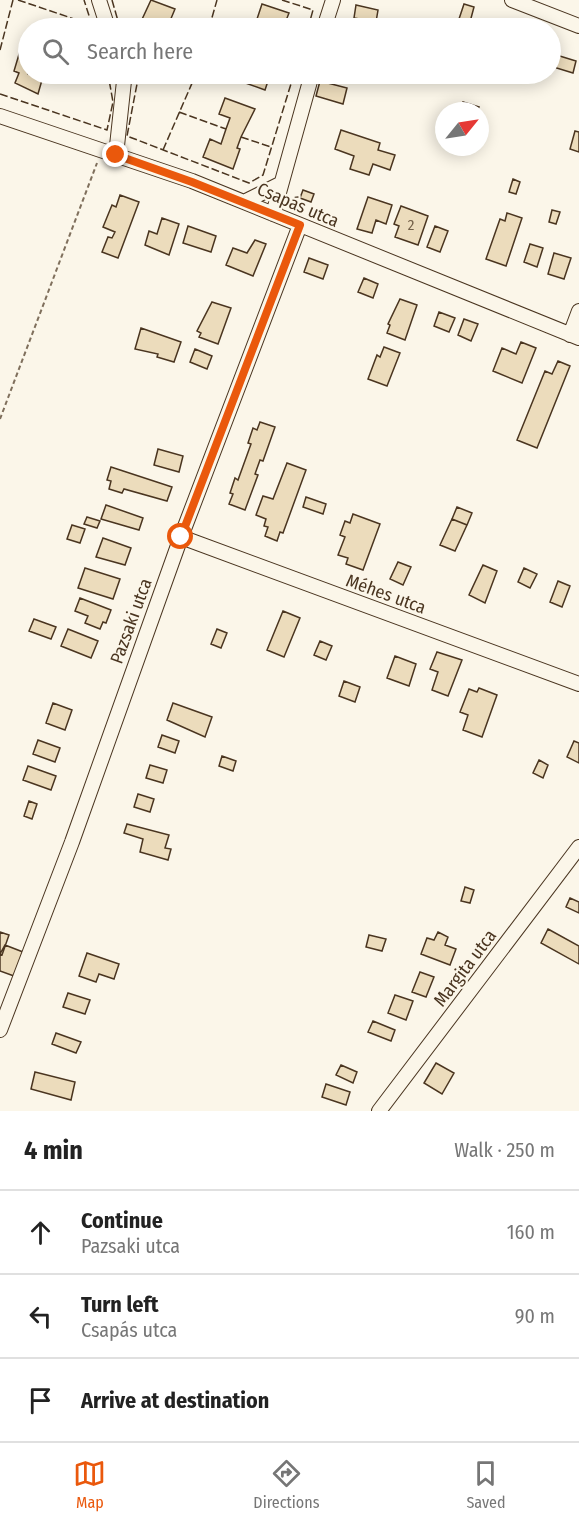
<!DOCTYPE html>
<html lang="en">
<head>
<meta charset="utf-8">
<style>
  body { margin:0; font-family:"Fira Sans Condensed",sans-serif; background:#f6f6f6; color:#222 }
  .compass { position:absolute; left:435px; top:102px; width:54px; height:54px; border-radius:50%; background:#fff; box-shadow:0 3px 15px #0003; rotate:60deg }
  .stop { position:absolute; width:18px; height:18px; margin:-14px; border:4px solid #ea580c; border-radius:50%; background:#fff }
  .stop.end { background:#ea580c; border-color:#fff; box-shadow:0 2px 6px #0008 }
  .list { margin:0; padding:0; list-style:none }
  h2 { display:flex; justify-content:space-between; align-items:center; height:78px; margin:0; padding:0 24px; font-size:26px }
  h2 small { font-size:20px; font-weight:400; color:#767676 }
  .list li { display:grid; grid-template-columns:39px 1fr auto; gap:18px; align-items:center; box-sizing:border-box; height:84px; padding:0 24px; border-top:2px solid #e0e0e0 }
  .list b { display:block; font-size:22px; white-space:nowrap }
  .list p { margin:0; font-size:20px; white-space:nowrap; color:#767676 }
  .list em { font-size:20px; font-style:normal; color:#767676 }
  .icon { flex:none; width:33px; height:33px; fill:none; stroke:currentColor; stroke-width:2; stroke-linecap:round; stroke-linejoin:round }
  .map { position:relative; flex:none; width:579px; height:1111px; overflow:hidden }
  .search { position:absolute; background:#fff; box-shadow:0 3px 15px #0003; left:18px; right:18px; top:18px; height:66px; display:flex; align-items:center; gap:15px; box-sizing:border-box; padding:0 21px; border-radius:33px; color:#767676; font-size:22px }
  .sheet { height:330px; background:#fff }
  nav { display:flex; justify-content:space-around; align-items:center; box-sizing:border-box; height:84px; border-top:2px solid #e0e0e0; background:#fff; font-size:16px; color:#767676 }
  nav a { display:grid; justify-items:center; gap:3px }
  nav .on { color:#ea580c }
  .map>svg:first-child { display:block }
</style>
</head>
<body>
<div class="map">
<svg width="579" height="1111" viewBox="0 0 579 1111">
  <rect width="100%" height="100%" fill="#fbf6e9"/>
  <path fill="#ecdcbc" stroke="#4a3520" stroke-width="1.5" d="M151,0l24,9 -8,19h-29z
    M262,4l27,9 -6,15h-29z
    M464,4l10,3 -4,15 -11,-3z
    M356,5l22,5 -2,12 -22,-4z
    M485,19l20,7 -1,2h-22z
    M20,51l8,2v21h20l-2,7 -4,-1 -4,14 -23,-11 4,-10 -5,-2z
    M550,53l26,8 -3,12 -23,-7z
    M239,74h25l-1,2 6,2 -4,12 -28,-10z
    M355,74h25l-3,8z
    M320,81l27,7 -4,16 -27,-8z
    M225,98l30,11 -14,28 -4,11 3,1 -7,20 -30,-12 7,-18 11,5 5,-15 4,-11 -11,-4z
    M463,102l16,5 -2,4h-17z
    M341,130l39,13 -2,7 17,5 -5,15 -17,-6 -4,11 -19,-6 4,-13 -19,-7z
    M575,131l4,1v20l-9,-3z
    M513,179l7,3 -4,12 -7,-2z
    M303,190l11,4 -3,8 -11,-4z
    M120,195l19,7 -21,56 -16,-6 6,-15 4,1 3,-6 -12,-5 9,-22 4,2z
    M368,197l24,8 -6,19 -10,-4 -4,13 -15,-4z
    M401,206l27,10 -10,29 -23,-8 4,-11 -5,-2z
    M552,210l8,2 -4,12 -7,-2z
    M507,213l15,5 -16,48 -20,-7 14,-40 5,2z
    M162,218l17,6 -10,31 -24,-10 4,-14 8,3z
    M188,226l28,10 -5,16 -28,-9z
    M435,226l13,5 -8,21 -13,-5z
    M255,240l11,4 -13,32 -27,-11 7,-17 14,5z
    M530,244l13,4 -6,19 -13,-5z
    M554,253l17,5 -7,21 -16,-5z
    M309,258l19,7 -5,14 -19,-7z
    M364,278l14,6 -5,14 -15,-6z
    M400,299l17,6 -12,35 -18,-7 3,-8 -2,-1z
    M212,302l19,6 -13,36 -19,-7 2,-4 -4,-2z
    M439,312l16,6 -6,14 -15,-6z
    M464,319l14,5 -7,17 -13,-6z
    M141,328l40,14 -7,20 -17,-5 1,-3 -23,-5z
    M521,342l15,6 -14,35 -29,-12 9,-23 14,6z
    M384,347l16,6 -13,33 -19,-7 9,-24 3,2z
    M195,349l17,7 -5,13 -17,-7z
    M558,361l12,5 -33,82 -20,-8 28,-69 7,3z
    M260,422l15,5 -12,34 -3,-1 -5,14 3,1 -13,35 -16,-6 4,-10 -3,-1 5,-15 3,2 13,-36 -3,-1 5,-15 4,2z
    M158,449l25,7 -4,16 -25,-7z
    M287,463l19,7 -23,63 -3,-1 -3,9 -12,-5 3,-9 -4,-1 2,-7 -10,-4 7,-19 10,3z
    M111,467l61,20 -5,14 -43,-12 -2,4 -13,-4 2,-8 -4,-1z
    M306,497l20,7 -3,10 -20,-7z
    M106,505l37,13 -4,12 -38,-11z
    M457,507l15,6 -5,12 -15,-6z
    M353,514l27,10 -17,46 -17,-6 2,-6 -10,-3 7,-18 -5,-2 5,-14 5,2z
    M87,517l13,4 -3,7 -13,-4z
    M452,519l15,6 -12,26 -15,-6z
    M72,525l13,4 -5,14 -13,-4z
    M103,538l28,10 -6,17 -29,-8z
    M398,562l13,5 -8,18 -13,-6z
    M483,565l14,6 -12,32 -16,-8z
    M85,568l35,11 -7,20 -35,-11z
    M524,568l13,6 -7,14 -12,-6z
    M558,581l12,5 -8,21 -12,-5z
    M80,598l31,12 -5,13 -3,-1 -3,7 -15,-6 3,-7 -13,-5z
    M283,611l17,7 -16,39 -17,-7z
    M34,619l22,8 -5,12 -22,-8z
    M68,629l30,12 -7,17 -30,-12z
    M217,629l10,4 -6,15 -10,-4z
    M320,641l12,5 -6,14 -12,-5z
    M437,652l25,8 -14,36 -16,-6 6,-18 -8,-3z
    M395,656l21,8 -7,22 -22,-8z
    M344,681l16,6 -5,15 -16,-6z
    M479,688l18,7 -15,42 -19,-7 5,-15 -8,-3 9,-23 8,3z
    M53,703l19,7 -7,20 -19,-7z
    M173,703l39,14 -7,20 -38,-17z
    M162,735l17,6 -4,12 -17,-6z
    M38,740l22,8 -5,14 -22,-8z
    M574,741l5,2v20l-12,-6z
    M222,756l14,5 -3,10 -14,-5z
    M539,760l9,5 -5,13 -10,-5z
    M150,765l17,5 -4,13 -17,-5z
    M28,766l28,10 -5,14 -28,-10z
    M138,794l16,5 -4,13 -16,-5z
    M29,801l8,3 -5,15 -8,-3z
    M127,824l42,11 -4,13 6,1 -3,11 -28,-8 3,-13 -19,-6z
    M465,887l9,3 -4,13 -9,-2z
    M570,898l9,4v11l-13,-6z
    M548,929l31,17v18l-38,-21z
    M0,932l9,3 -7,20 -2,-1z
    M438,932l10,5 -3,8 11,4 -6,16 -29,-11 6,-16 7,2z
    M369,935l17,4 -4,12 -16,-4z
    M5,945l18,7 -9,24 -14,-5v-17z
    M87,953l32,11 -5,15 -15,-5 -3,8 -17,-6z
    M420,972l14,5 -8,20 -14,-5z
    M68,993l22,7 -5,14 -22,-7z
    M395,995l18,6 -7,19 -18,-7z
    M373,1021l22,9 -4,11 -23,-9z
    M56,1033l25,9 -5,11 -24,-9z
    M436,1063l18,10 -12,21 -18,-11z
    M341,1065l16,7 -4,11 -17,-8z
    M35,1072l40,10 -4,18 -40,-11z
    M326,1084l24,8 -4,13 -24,-8z"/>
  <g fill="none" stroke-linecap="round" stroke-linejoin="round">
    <defs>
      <path id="street" d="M99,0l9,28
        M512,0l67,26
        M324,28l9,-28
        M0,116l192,65 387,157
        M116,155l8,-74 -2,-7
        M244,202l36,-18
        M273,214l39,-140
        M570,335l9,-24
        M181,537l398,147
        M0,1030l72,-188 109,-305 119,-312
        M379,1111l200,-264"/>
    </defs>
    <use href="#street" stroke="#4a3520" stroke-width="16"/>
    <path stroke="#7f6f5c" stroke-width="2" stroke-dasharray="4.5 3" stroke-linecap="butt" d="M0,419l97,-256"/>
    <use href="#street" stroke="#fbf6e9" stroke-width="14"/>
    <path stroke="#4a3520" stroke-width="1.5" stroke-dasharray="8 3" stroke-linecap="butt" d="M18,0l74,25 -8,-25
      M112,0l8,28
      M282,0l31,10 -5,18
      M209,28l8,-28
      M0,50l13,-50
      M134,74l3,10 -10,52 122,47 14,-8 31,-101
      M0,94l107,36 6,-28 -5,-28
      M179,112l47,17
      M241,137l30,10
      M163,150l33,-76"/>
  </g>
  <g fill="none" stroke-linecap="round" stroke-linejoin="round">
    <path stroke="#ea580c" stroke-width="8" d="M116,155l76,27 108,43 -119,312"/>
  </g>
  <g text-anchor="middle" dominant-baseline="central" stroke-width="4.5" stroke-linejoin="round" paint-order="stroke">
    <g font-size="15" fill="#725f47">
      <text x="411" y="225">2</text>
    </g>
    <g font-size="18" fill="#4a3520" stroke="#fbf6e9">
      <text transform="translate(298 205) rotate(23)">Csapás utca</text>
      <text transform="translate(386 594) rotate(20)">Méhes utca</text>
      <text transform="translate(131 621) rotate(-70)">Pazsaki utca</text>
      <text transform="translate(465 968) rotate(-53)">Margita utca</text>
    </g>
  </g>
</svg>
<svg class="compass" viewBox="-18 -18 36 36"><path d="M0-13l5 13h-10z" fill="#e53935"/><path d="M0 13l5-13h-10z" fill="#767676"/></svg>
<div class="stop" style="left:181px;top:537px"></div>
<div class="stop end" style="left:116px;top:155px"></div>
<div class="search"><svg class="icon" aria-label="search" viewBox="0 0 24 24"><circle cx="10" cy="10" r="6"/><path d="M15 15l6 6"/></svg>Search here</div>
</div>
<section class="sheet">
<h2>4 min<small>Walk · 250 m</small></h2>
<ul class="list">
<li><svg class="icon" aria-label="ahead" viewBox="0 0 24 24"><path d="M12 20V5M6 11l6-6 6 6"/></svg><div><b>Continue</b><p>Pazsaki utca</p></div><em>160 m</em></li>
<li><svg class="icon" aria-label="left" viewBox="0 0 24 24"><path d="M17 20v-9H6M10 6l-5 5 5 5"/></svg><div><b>Turn left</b><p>Csapás utca</p></div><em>90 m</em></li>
<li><svg class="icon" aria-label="arrive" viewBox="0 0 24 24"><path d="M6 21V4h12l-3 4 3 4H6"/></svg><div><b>Arrive at destination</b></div></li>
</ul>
</section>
<nav>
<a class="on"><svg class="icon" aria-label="map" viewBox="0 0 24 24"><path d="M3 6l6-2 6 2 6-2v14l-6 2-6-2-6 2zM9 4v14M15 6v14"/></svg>Map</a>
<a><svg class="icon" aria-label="directions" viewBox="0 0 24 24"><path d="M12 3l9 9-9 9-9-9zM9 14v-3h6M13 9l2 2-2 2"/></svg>Directions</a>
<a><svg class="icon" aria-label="saved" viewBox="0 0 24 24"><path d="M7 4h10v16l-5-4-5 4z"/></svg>Saved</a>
</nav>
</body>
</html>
